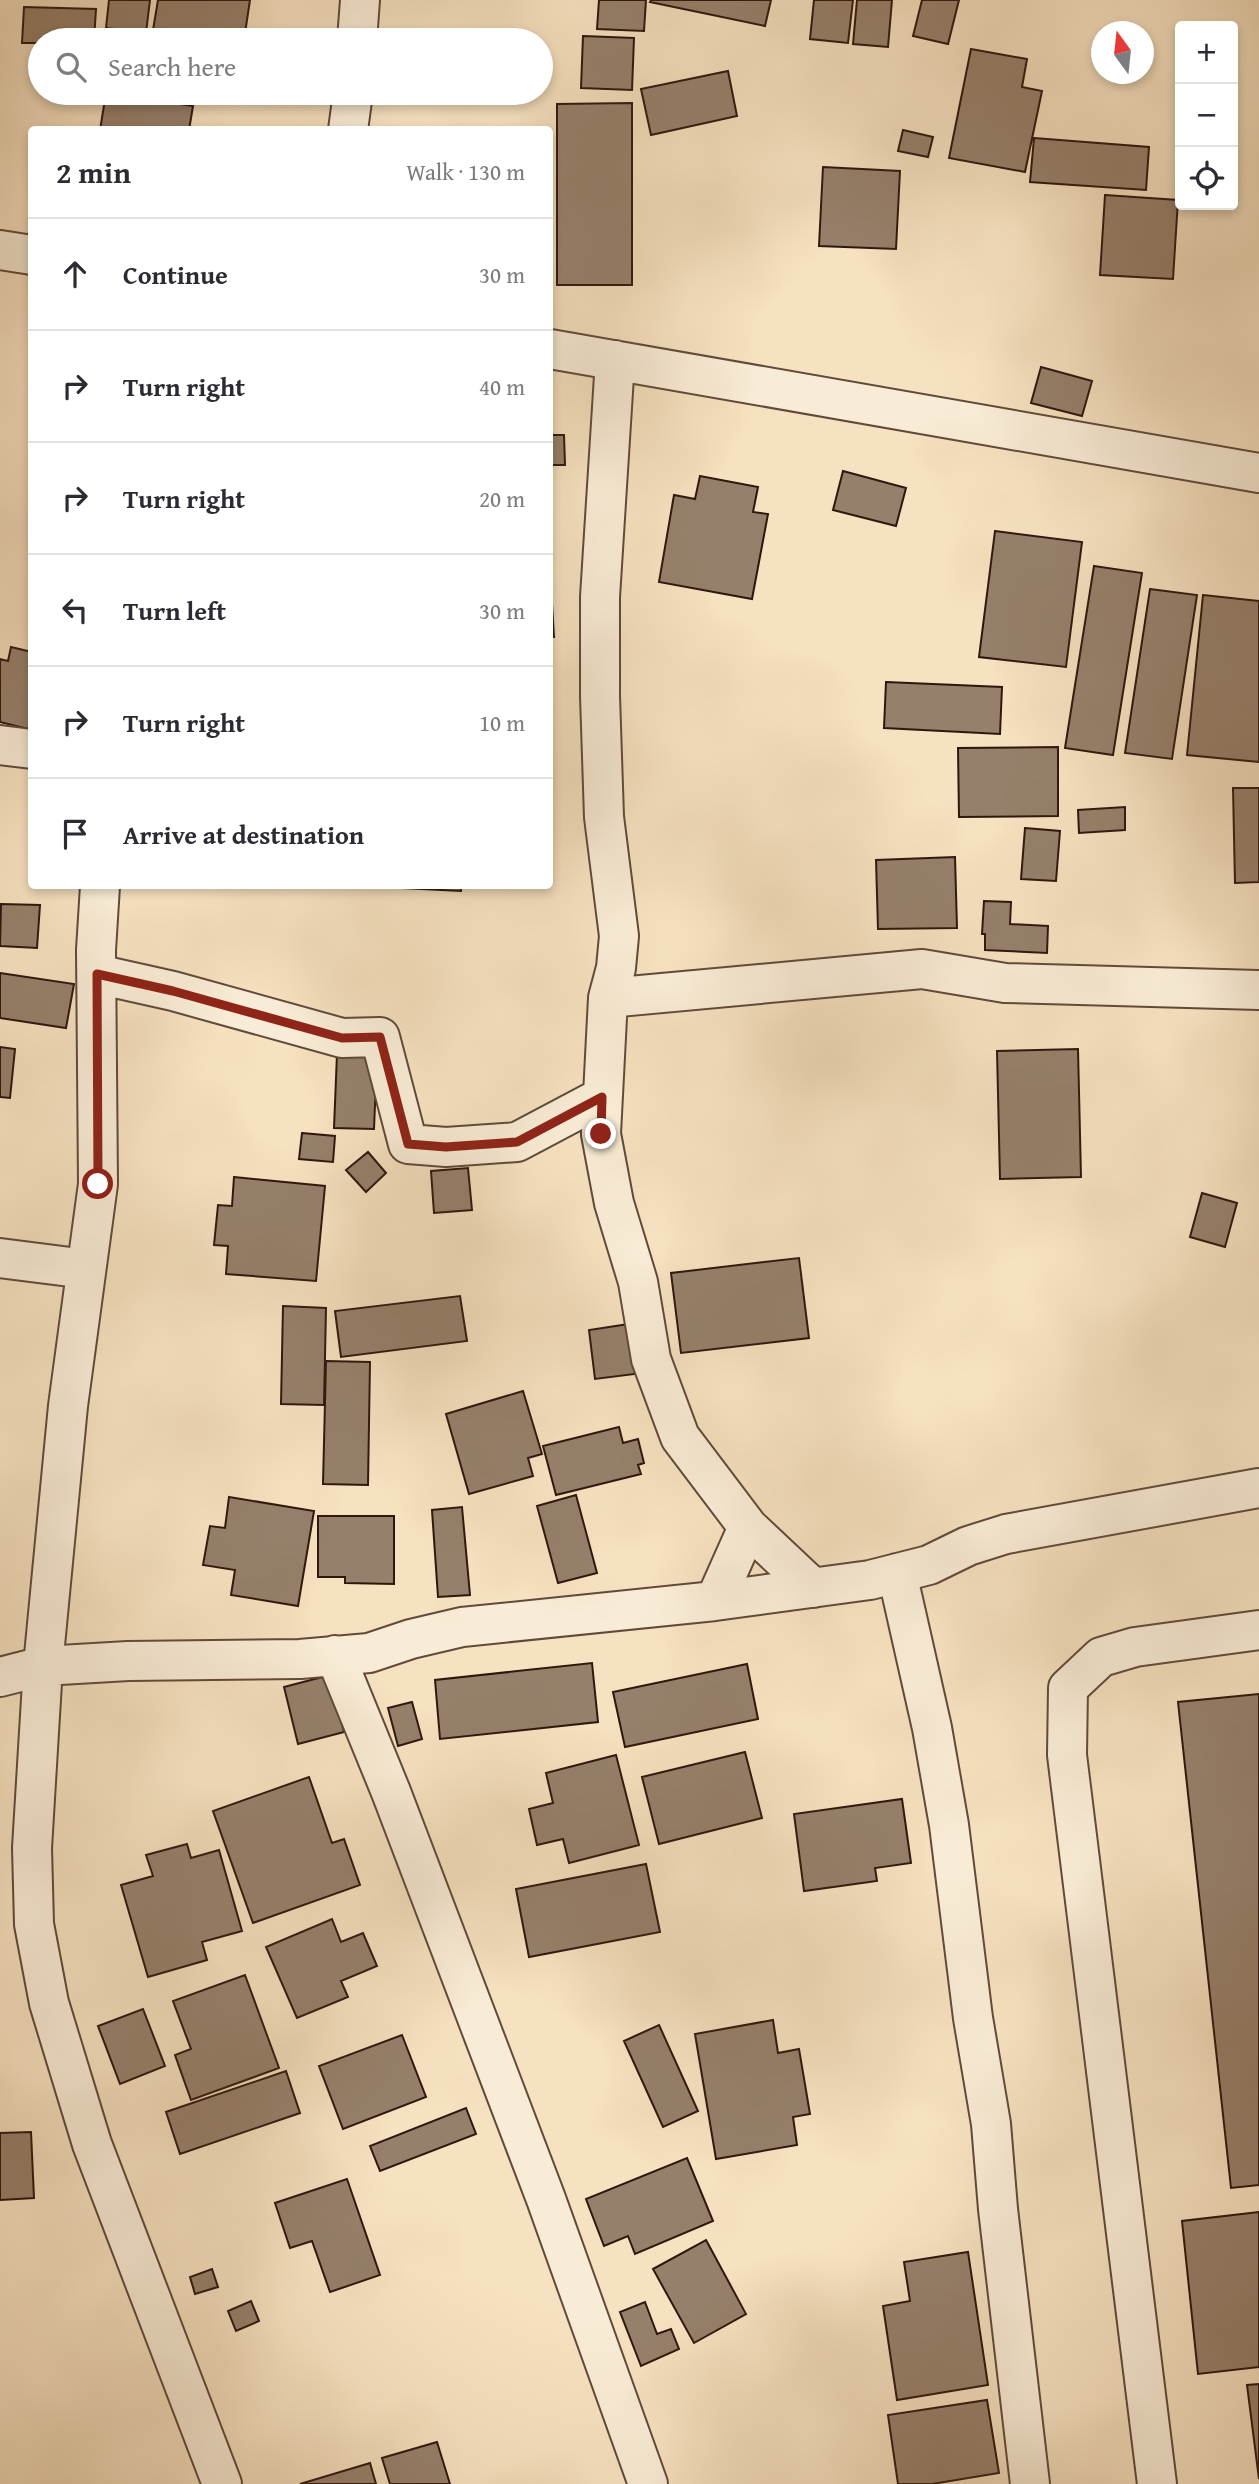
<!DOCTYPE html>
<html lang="en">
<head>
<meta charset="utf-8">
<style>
  body { margin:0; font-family:"Gentium Book Plus",serif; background:#f7f7f7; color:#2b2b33 }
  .controls { position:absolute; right:21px; top:21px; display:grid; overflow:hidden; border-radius:7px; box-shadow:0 4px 10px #0003 }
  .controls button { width:63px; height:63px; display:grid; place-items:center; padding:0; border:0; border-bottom:2px solid #e1e1e2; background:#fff; color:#2b2b33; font:35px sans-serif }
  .compass { position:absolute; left:1091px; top:21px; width:63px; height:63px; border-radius:50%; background:#fff; box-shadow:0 4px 10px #0003; rotate:345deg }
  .stop { position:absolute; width:21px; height:21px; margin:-16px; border:5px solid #8f2418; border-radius:50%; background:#fff }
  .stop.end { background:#8f2418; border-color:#fff; box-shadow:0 2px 7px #0008 }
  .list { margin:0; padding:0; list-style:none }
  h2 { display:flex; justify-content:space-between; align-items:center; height:91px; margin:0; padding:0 28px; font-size:30px }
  h2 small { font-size:23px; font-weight:400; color:#7c7c81 }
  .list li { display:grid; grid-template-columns:46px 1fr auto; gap:21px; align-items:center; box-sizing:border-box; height:112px; padding:0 28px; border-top:2px solid #e1e1e2 }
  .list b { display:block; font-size:26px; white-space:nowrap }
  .list em { font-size:23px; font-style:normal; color:#7c7c81 }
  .icon { flex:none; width:38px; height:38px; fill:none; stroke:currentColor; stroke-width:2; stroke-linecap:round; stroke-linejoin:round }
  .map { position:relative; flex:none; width:1259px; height:2484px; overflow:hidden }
  .search { position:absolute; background:#fff; box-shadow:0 4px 10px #0003; left:28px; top:28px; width:525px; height:77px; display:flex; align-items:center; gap:18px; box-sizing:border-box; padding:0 24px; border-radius:38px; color:#7c7c81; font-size:26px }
  .panel { position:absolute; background:#fff; box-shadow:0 4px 10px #0003; left:28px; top:126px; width:525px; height:763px; border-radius:7px }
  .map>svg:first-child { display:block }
</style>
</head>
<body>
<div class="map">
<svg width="1259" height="2484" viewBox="0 0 1259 2484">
  <rect width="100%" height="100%" fill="#f6e1c0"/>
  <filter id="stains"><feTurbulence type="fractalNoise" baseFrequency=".00286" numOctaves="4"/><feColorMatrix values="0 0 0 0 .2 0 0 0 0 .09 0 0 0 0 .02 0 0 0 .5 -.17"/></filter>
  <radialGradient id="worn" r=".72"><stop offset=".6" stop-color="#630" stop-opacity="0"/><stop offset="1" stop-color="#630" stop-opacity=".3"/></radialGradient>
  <path fill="#96806b" stroke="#2f170e" stroke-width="2" d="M109,0h41l-4,33 -40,-5z
    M158,0h92l-6,40h-67l-25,-4z
    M599,0h47l-2,31 -47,-2z
    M651,0h120l-6,26 -115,-24z
    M814,0h39l-5,43 -38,-4z
    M857,0h35l-4,47 -35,-3z
    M922,0h37l-11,44 -35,-8z
    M24,7l72,2 -2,31h-54v3h-18z
    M583,36l51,2 -2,52 -51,-2z
    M971,49l56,10 -5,28 20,4 -17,81 -76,-14z
    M728,71l9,45 -86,19 -10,-46z
    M106,93l87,13 -4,24h-89z
    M632,103v182h-75v-181z
    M903,130l30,7 -5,20 -30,-6z
    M1034,138l115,9 -3,43 -116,-8z
    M823,167l77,4 -4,78 -77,-3z
    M1105,195l73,5 -5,79 -73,-4z
    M1041,367l51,14 -10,35 -51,-13z
    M550,435h14l1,30h-15z
    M843,471l63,17 -10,38 -63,-16z
    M700,476l58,11 -5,25 15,2 -16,85 -93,-17 15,-87 21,4z
    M995,531l87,11 -16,125 -87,-10z
    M1094,566l48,7 -29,182 -48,-7z
    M550,571l4,66h-4z
    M1150,589l47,6 -25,164 -47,-6z
    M1203,595l56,6v161l-72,-7z
    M11,647l21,5v78l-32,-8v-63l8,2z
    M886,682l116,5 -2,47 -116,-6z
    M1058,747v69l-99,1 -1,-69z
    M1233,788h26v94l-24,1z
    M1125,807v23l-46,3 -1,-23z
    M1025,828l35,3 -4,50 -35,-2z
    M955,857l2,71 -79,1 -2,-69z
    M361,886h100v5z
    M984,901l27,1 -1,22 38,2 -1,27 -62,-3v-16h-3z
    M1,904l39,1 -3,43 -37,-2z
    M0,973l74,11 -8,44 -66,-10z
    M0,1047l15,2 -5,49 -10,-1z
    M1078,1049l3,128 -81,2 -3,-128z
    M337,1054l40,2 -3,73 -40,-1z
    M302,1133l33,3 -2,26 -34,-3z
    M368,1152l18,21 -20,19 -20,-22z
    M468,1168l4,42 -38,3 -3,-42z
    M234,1177l91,9 -9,95 -90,-7 2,-28 -14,-1 4,-40 14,1z
    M1202,1193l35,10 -12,44 -35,-10z
    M799,1258l10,80 -128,15 -10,-80z
    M460,1296l7,45 -126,16 -6,-46z
    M283,1306l43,2 -2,97 -43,-1z
    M629,1324l6,50 -40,5 -6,-49z
    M326,1361l44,1 -2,123 -45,-1z
    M523,1391l19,63 -14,4 5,18 -64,18 -23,-80z
    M619,1427l4,16 15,-4 6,24 -6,2 3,9 -85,21 -13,-49z
    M576,1495l21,78 -39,10 -21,-77z
    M229,1497l85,14 -16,95 -67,-11 4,-25 -32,-5 7,-39 15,2z
    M462,1507l8,88 -32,2 -6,-87z
    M318,1516h76v68l-49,-1v-6h-27z
    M592,1663l6,59 -158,17 -5,-59z
    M747,1664l11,55 -133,28 -12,-55z
    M330,1675l14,57 -46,12 -14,-57z
    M1259,1694v491l-28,3 -53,-486z
    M412,1702l10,37 -24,7 -10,-38z
    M745,1752l17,66 -103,26 -17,-67z
    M616,1755l23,90 -70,18 -6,-24 -26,6 -8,-36 24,-6 -7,-30z
    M309,1777l23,66 12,-4 16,46 -107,38 -40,-112z
    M902,1799l9,64 -36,5 2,13 -73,10 -10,-77z
    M187,1844l4,14 28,-8 23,81 -40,11 5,18 -59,17 -27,-92 32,-9 -7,-21z
    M646,1864l14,68 -131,25 -13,-68z
    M332,1919l9,23 22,-9 14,33 -36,15 7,16 -51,21 -31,-71z
    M245,1975l34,93 -88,32 -16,-45 16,-6 -18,-48z
    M143,2009l22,57 -45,18 -22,-58z
    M773,2020l5,33 21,-4 11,65 -17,3 4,28 -81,14 -21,-125z
    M659,2025l39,86 -35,16 -39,-86z
    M402,2035l24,62 -83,32 -24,-63z
    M286,2071l14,42 -120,41 -14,-42z
    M466,2108l10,26 -96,37 -10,-25z
    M31,2132l3,66 -34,2v-67z
    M687,2158l26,63 -78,33 -7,-18 -24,10 -18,-47z
    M347,2179l33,96 -50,17 -18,-51 -22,7 -15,-45z
    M1259,2212v155l-61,7 -16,-153z
    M706,2240l40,74 -52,29 -41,-74z
    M968,2252l20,133 -91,15 -14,-94 27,-5 -6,-39z
    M212,2269l6,18 -23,7 -5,-17z
    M251,2301l8,20 -23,10 -8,-20z
    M645,2302l12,32 14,-5 8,20 -38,17 -21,-54z
    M1259,2384v95l-12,-94z
    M987,2400l12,73 -67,11h-34l-10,-69z
    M437,2442l13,42h-60l-8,-26z
    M370,2463l6,21h-76z"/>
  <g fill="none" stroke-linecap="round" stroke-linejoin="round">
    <defs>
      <path id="minor" d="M357,40l3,-40
        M348,130l5,-37
        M0,250l32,5
        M550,349l709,124
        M615,360l-15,237v99l4,121 15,119 -3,32 -8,30 -7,136 13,69 24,79 13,77 29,78 68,90 65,61
        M0,745l32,4
        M100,886l-4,64 2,234 -30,222 -25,260 -11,182 2,76 15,79 43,141 130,340
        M97,974l76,17 169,47 38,-1 28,107 38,3 71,-5 85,-45
        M608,998l314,-29 83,14 254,7
        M0,1258l86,11
        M897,1573l35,155 17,97 24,193 18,106 7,85 32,275
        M715,1601l33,-74
        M335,1655l56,137 155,407 102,285
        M0,1677l43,-11 85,-5 172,-2 69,-6 42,-14 51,-12 253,-26 155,-21 59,-15 39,-19 38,-12 253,-46
        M1157,2484l-90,-729 1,-67 33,-31 34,-10 124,-17"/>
    </defs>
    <use href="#minor" stroke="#614a3a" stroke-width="42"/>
    <use href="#minor" stroke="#f9ecd6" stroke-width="38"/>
  </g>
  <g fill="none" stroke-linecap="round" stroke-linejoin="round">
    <path stroke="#8f2418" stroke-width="9" d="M98,1184l-1,-210 76,17 169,47 38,-1 28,107 38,3 71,-5 85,-45 -1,37"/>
  </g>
  <rect width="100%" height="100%" filter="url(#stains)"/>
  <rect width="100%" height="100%" fill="url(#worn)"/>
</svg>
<div class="controls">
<button>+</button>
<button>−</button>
<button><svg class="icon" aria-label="locate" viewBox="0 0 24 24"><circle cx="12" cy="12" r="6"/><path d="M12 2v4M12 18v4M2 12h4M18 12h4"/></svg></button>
</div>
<svg class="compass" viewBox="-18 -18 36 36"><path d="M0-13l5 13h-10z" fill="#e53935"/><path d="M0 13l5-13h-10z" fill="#7c7c81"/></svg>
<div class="stop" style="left:98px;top:1184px"></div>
<div class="stop end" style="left:601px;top:1134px"></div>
<div class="search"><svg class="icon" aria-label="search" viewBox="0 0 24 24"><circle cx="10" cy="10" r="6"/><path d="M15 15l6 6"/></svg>Search here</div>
<section class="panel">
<h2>2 min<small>Walk · 130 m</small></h2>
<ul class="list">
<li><svg class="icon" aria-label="ahead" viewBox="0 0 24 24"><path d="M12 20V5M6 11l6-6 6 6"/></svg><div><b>Continue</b></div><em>30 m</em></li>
<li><svg class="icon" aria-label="right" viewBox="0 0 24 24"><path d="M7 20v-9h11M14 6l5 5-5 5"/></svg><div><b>Turn right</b></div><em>40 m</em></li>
<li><svg class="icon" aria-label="right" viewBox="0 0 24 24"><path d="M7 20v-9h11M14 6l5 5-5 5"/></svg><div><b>Turn right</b></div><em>20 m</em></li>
<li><svg class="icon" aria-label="left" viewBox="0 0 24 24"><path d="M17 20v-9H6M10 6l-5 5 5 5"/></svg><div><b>Turn left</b></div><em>30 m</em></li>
<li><svg class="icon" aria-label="right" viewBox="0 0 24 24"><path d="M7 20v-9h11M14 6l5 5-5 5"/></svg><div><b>Turn right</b></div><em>10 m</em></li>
<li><svg class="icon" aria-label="arrive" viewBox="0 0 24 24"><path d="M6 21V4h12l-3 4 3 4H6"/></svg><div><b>Arrive at destination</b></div></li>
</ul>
</section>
</div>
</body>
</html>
